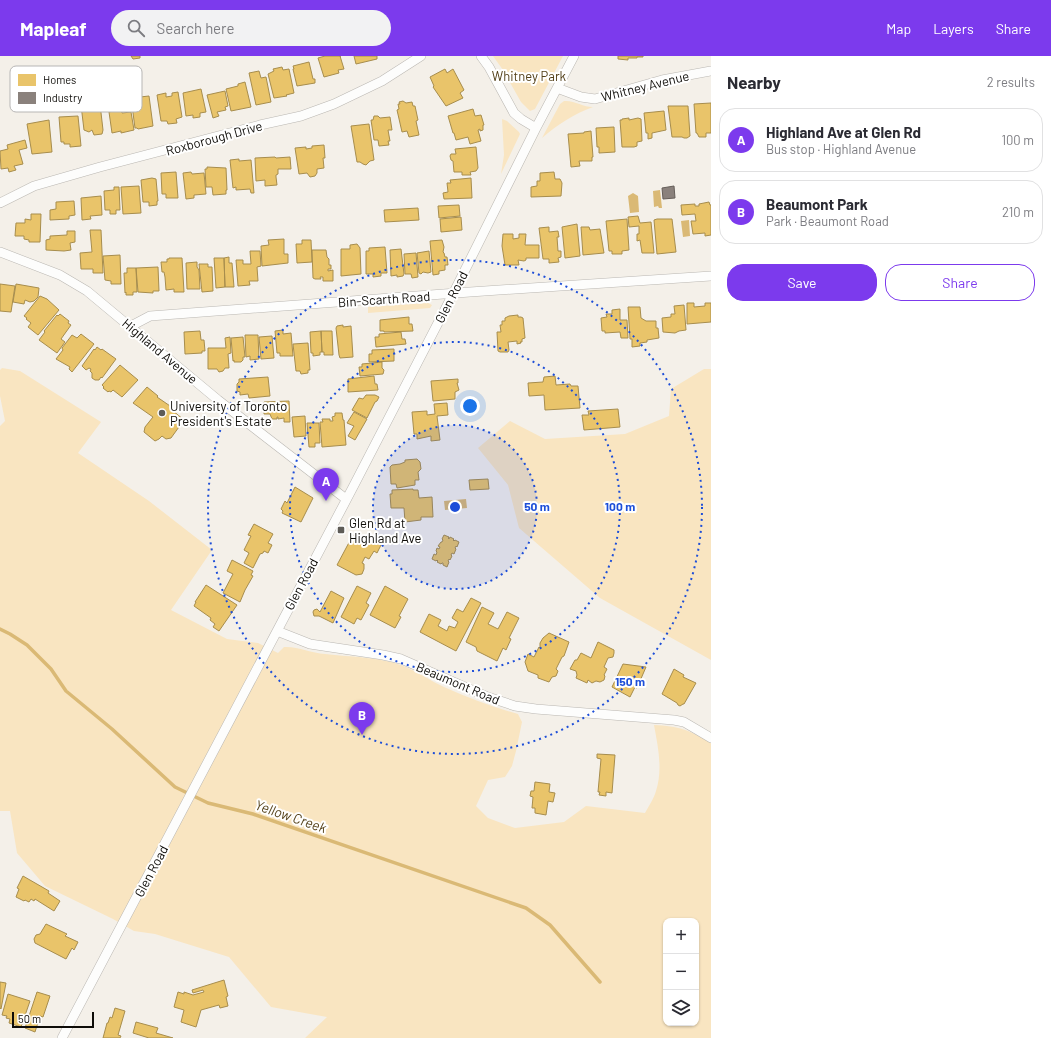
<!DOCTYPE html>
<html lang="en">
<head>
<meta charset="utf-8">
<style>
  body { margin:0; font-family:Barlow,sans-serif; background:#f2f2f3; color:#2b2b33 }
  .controls { position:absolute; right:12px; bottom:12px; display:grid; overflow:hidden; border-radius:8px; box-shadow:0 1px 3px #0004 }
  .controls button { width:36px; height:36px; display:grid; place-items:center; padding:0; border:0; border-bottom:1px solid #e1e1e2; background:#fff; color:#2b2b33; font:20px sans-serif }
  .scale { position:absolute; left:12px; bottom:10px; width:82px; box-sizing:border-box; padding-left:4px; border:2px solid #0e0c08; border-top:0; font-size:11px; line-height:14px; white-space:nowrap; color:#0e0c08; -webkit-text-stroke:3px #fff; paint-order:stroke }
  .you { position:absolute; left:470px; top:350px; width:14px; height:14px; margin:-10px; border:3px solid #fff; border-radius:50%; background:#1a73e8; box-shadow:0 0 0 6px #1a73e833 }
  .badge { display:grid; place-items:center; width:26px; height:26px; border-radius:50%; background:#7c3aed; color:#fff; font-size:13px; font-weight:700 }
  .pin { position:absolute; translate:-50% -33px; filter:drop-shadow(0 1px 2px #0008) }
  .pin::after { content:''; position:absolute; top:21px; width:14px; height:12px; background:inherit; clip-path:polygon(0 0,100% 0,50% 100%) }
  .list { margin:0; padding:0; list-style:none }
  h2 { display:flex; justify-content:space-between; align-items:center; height:52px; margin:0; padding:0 16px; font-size:17px }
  h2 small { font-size:13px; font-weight:400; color:#7c7c81 }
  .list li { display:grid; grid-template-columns:26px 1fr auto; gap:12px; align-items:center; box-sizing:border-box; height:64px; margin:0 8px 8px; padding:0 8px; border:1px solid #e1e1e2; border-radius:16px }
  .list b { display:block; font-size:15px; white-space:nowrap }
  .list p { margin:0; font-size:13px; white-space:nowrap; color:#7c7c81 }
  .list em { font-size:13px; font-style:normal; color:#7c7c81 }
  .actions { display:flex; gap:8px; padding:12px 16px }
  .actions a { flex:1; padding:9px 0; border:1px solid #7c3aed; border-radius:16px; text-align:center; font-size:14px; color:#7c3aed }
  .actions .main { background:#7c3aed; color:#fff }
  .icon { flex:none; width:22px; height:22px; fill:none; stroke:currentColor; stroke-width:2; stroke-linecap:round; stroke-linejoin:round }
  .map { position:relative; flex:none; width:711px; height:982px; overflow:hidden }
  header { display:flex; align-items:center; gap:24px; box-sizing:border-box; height:56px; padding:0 20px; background:#7c3aed; color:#fff }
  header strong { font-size:19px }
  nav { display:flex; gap:22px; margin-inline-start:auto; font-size:14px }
  .search { width:280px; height:36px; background:#f2f2f3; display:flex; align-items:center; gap:10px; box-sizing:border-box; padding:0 14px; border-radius:22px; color:#7c7c81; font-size:15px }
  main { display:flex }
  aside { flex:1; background:#fff }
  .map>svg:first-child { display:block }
</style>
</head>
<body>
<header>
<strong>Mapleaf</strong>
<div class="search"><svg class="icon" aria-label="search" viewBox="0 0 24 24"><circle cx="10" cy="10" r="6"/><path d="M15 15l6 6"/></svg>Search here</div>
<nav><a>Map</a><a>Layers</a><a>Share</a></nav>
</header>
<main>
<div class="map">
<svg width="711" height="982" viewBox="0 0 711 982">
  <rect width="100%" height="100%" fill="#f4f0e9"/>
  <path fill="#f9e5c1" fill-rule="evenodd" d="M493,0h70l-28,53 -5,2 -9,-9 -18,-32z
    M564,45c10,-1 19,6 29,6 -19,7 -35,17 -51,31l18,-34z
    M502,63l5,2 12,11 1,2 -19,40 3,-19z
    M428,247l4,2 -2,3 -62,5v-6z
    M2,312l18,3 81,51 -23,31 71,48 63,49 -41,60 56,29 31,4 20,10 6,-6c13,-1 27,6 41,7 25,3 58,3 81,13 13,6 25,14 38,20 24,11 49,20 74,27l4,8 -6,29 -4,15 -7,11 -17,3 -12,26 12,12 27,10 49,-6 22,-16 59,7c4,-7 9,-15 11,-22 7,-22 2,-44 -2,-66 25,1 35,5 57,18v295h-406l22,-21 -56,-10 -42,-50 -74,-23 -21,-3 -21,-12 -68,-33 -28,-33 -7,-42h-10v-385l5,-5 -5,-25v-26zM666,865h30v102h-30z
    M704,313h7v291l-111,-62 -81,-70 -11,-43 -30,-37 32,-27 35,18 80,-5 44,-18 2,-27z"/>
  <path fill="#dab975" d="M660,134l2,18h-3l-1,-2 -4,1 -1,-16z
    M633,137l5,3 1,16 -9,1 -2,-17z
    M689,164l1,16 -7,1 -2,-16z
    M466,443l1,9 -22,2 -1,-9z"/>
  <path fill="#e9c46a" stroke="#a78d4d" d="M131,0h9v2l-7,1z
    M325,0h16h-1l4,13 -6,1 1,3 -15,4 -6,-19z
    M354,0h23v3l-21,5z
    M618,0h25v1h-6v1h-9v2l-10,-1z
    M309,6l4,17h2v4l-18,3 -4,-17h1l-1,-3z
    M282,11l1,3 6,-1 5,24 -8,2 1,1 -13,2 -6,-24 6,-3 -1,-2z
    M445,13l2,4 6,-4 11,21 -4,3 3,5 -17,8 -13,-19 1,-1 -4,-9z
    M259,15l2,7 5,-1 5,25 -15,3 -7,-32z
    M245,26l6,25 -20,4 -5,-22 12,-3v-2z
    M201,33l5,23 -6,1v4l-7,1v-3l-7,1 -3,-23z
    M225,35l3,15 -3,1 1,3 -9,2 2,4 -6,2 -6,-23z
    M178,36l4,25 -6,2 1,4 -9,1 -1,-3h-6l-4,-26 9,-2v4l6,-1v-3z
    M149,40l4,30 -15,3 -1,-1h-2l-4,-30z
    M403,45l3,2 6,-1 1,4h2l3,14 -2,1 3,14 -10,2 -2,-6 -5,1 -5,-22 2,-1 -1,-5h2l-1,-2z
    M711,47v30h-5v4h-7l-2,-4h-1l-2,-29z
    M100,48l3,26 -1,4 -8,1 -2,-5 -3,2 -5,-2 -3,-25z
    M121,49l1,8 9,-1 3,18 -13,3v-2l-9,2 -3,-21 4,-1 -1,-4z
    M668,50h20l2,30 -3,2h-3l-2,-1h-10z
    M473,53l2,7 6,-1 3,10h-1v5l-3,1v-2l-2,1 3,11 -11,3 -2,-7 -12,3 -2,-7h-1l-5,-17z
    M664,55l2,19 -14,3v5l-4,1v-6h-2l-2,-20z
    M78,60l3,30 -11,1v-3h-6v-2h-3l-2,-25z
    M374,60h4l2,2 10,-1 2,13h-4l2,11h-2l1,4 -10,1 -1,-6h-4l-3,-20h2z
    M629,62v2l9,-2 3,1 1,22 -5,1v4l-3,1h-12l-2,-27h2v-1z
    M49,64l3,32 -20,2 -5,-30z
    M369,68l5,36 -4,1 -4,4 -3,-1 -3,-2h-3l-6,-36z
    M614,71l1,25 -16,1v-6h-2l-1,-19z
    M591,75l2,26h-1v4h-13l1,5 -9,1 -3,-33 16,-1v-1z
    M25,84l2,8 -8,2 4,14 -9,2 2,4 -7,2 -1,-4 -7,1 -1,-18 8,-2 -1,-4z
    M324,89l1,13h-2l1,10 -7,1v4l-2,3 -5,1 -3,-4 -8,1 -4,-26 11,-1v2l6,-1v-2z
    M476,91l2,21 -2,3 -6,1 1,3h-9v-3h-8l-1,-11 -2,-1 -1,-4 1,-2h5l-1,-5z
    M275,101l1,1 14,-1 1,12h-13v5l-2,1v2l1,8 -12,1v-6l-9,1 -1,-23z
    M239,103v2l12,-1 3,33h-3l-1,-4 -14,1v-3l-3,1 -3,-28z
    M207,111l19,1 1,22h-1v4l-13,1 -1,-8h-6l-1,-18h2z
    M176,116l2,26h-12v-4h-4l-1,-21z
    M191,116l1,2 12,-1 2,21 -12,1v3l-8,1 -3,-26z
    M554,116l1,7h5l2,4 -1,13 -30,1v-10l6,-1v-5h3v-8z
    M152,122l4,1 2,22h-1v4l-8,1v-4h-6l-2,-22z
    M471,122l1,20 -28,1 -1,-6 5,-1 -1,-9h4l-1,-3z
    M139,130l2,27 -18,1 -2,-27z
    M114,131h5l1,23h-4v4h-6v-4h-5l-1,-19 10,-1z
    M101,140l1,19 -12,1 1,3 -9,1 -1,-22z
    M74,145l1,14 -6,1v3l-19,1v-10l6,-1v-7z
    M709,146l1,3h1v30l-6,1v-3l-12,1 -2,-13h5l-1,-7 -13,1 -1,-10 14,-1v2h4v-2z
    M459,149l1,11 -21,2 -1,-12z
    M418,152l1,12 -34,2 -1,-12z
    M31,158h10l-1,28h-11v-2l-5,-1v-3h-9l1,-13h9v-4l6,1z
    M638,160l2,7 11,-1 3,31h-12l-2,-13 -3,1v-7h2v-8l-10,1 -1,-10z
    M461,161l1,13 -21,2 -1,-13z
    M627,163l2,31 -7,1v3h-10v-3h-3l-3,-30z
    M657,163h15l4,33 -19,2 -3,-34z
    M577,168l3,32 -15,2 -3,-31z
    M549,171v5l9,-1 1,6h-2l1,14h3v6l-3,1 1,4 -10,1v-4h-6l-4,-31z
    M581,171h8l1,3 10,-1 4,24 -21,2z
    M90,174h11l2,43h-10v-4h-12l-1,-16 12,-1z
    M67,175h8v11l-5,1 1,7 -7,1 -18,-1v-10l4,-1v-3l17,-1z
    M503,178h10v5l6,-1v-4h7l-1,11h14v13h-13v2l-2,1 -6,-1 1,5h-14l-3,-19z
    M284,183v15h4v9l-26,3 -1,-20 8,-1 -1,-5z
    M302,184h9l1,22 -15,1 -1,-19h6z
    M442,184l2,7 -1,5 1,1 1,4h2l1,8h-3v5l-6,1v3l-6,1 -3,-34z
    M357,188l3,4 1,26 -20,2v-27h9v-4z
    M385,191l2,26h-6v3l-8,1v-3h-7v-23h3v-3z
    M401,193l3,25 -1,2 -6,1v-2l-6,1 -1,-26z
    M312,194h14l1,7 2,2v6h2v4h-3v2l5,-1v11h-10v-4h-3l1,2h-6l-2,-1z
    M250,195h10l1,15 -4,1 1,14h-9l1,4 -12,1 -2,-26h7v4h8z
    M429,195l2,21 -3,1 -5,-1 -2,2 -2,-1 -2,-20z
    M416,197l2,24 -6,1 -1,-4h-6l-1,-20z
    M120,199l1,29h-10v-3l-6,-1 -2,-24z
    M229,201v6h3l2,24h-9l-1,-29z
    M169,202h13l2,34h-10v-3l-8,1 -1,-13 -1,-5h-2l-1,-10h6v-3h2z
    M214,202h10l1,29 -9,1z
    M197,206v5l2,3 1,19h-13l-1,-26z
    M199,208h9v3h4l1,24 -11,1z
    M158,211l1,24h-6v2l-15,-1 -2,-24z
    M127,212h9l1,24h-4v3h-7v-3l-1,1 -1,-20h3z
    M0,228l15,2 -4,26 -11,-1z
    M16,228l23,4 -1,9 -4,4 -4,1 -5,-2 -1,4 -11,-2z
    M40,240l7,3 12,11 -21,25 -10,-8 3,-4 -5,-4 1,-1 -3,-2z
    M687,247h7v4l11,-1v-3h6v19l-24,2z
    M684,249l2,25 -7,1 -4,2 -12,-1 -1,-14 9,-1v-3h4l-1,-8z
    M628,251h12l1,11 5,3h10v7h2l1,10 -12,2v2l-7,1v3l-8,1v-8h-2z
    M620,253v11h7l1,18h-7l-1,-6 -15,1v-2h-3l-1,-13 6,-1 -1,-3h6v-4z
    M60,258l9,7 -1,2 3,2 -10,14 4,3 -8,11 -18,-13 6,-8 -1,-1 13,-16 1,1z
    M518,259v2h3l2,1 2,20 -3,1v3h-2l1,1 -4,1v-3l-9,1 1,8 -1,2h-8l-2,-1 -1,-19h4l-1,-7h2v-4h3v-3l4,-2z
    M409,261v7h3l1,7 -29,1v-1h-4v-11z
    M343,269v2l8,-1 2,31 -13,1 -1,-3 -3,-27 1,-2z
    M283,274v4l8,-1 2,23h-13v-3h-3l-2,-22z
    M200,275l1,9h3l1,11h-3v2l-17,1 -1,-22z
    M321,275h11l1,24h-9v-3h-2z
    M321,275l1,21h-2v3l-7,1v-3h-2l-1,-21z
    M401,276l1,7h3l1,5 -30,3 -1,-10h4v-3z
    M81,278l13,10 -22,28 -3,-3 1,-2 -14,-8 7,-9 -1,-2 10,-13 5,3z
    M245,279h13l1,24 -9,1v-4l-4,1z
    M272,280l2,22 -13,1 -2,-22z
    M230,281l1,16 -3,1 1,14h-4l-2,3 -4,1 -2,-3h-9v-21h18l-1,-10z
    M243,281l2,20h-2v3l-2,2h-7v-2l-1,1 -2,-23z
    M308,287l2,27h-2v3l-7,1 -1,-3h-4l-3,-27z
    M97,291l4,3 1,-1 14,10 -14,19 -1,-1 -2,3h-4l-3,-2v-5l-2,-2 1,-2 -2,-1 -3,2 -4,-4 12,-17 1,1z
    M394,293v12l-25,1v-8h3v-4z
    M382,306v6l2,2 -1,4 -23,2 -1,-9h3v-3z
    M120,309l18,15 -16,17 -9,-7 -2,2 -2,-1 -1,1 -5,-4 1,-1 -2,-2z
    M374,320l1,8h2l1,6 -30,2v-13z
    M555,320l1,9 14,-1 1,2h7l2,22 -35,2 -1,-15 -15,1 -1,-13 15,-1 1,-5z
    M268,321l2,19 -21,2 -1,-4 -8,1v-3l-3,-1v-7l2,-2v-3z
    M458,323v4h-1l2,7 -4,2v7l-22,2 -2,-20z
    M147,331l11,9 -1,1 16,11 -1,2 12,10 -13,18 -5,1 -4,-3 -3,3 -4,2 -11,-9 1,-5 8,-10 -20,-14z
    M366,339h9l4,2 -2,4 -2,1 -8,16 -15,-8 7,-12 4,1z
    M289,345l1,21h-6v-4l-6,1v-2h-1v2h-5l-2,-5h-6v-12z
    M447,347l1,12 -11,1 3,24 -9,1v-5l-14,3v-5h-3l-2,-22 15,-1v4l8,-1 -1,-10z
    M618,353l2,18 -36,3 -2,-15h7l-1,-4z
    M354,356l13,7 -12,21 -7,-4 6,-10 -7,-3z
    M335,357h7l1,7h1l2,25 -24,2 -2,-25h3l-1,-3h8v2h3l-1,-4 3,-1z
    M305,360l1,20 -12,1 -2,-20z
    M307,367h12l1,20h-5v4h-6z
    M417,403l3,3 1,7 -3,3 1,8h-4v5l-18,3 -1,-4h-5l-1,-17 2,-2 8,-1 5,-2v-2z
    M488,423l1,10 -19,1 -1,-10z
    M295,431l18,11 -12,24 -19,-9 1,-2 -2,-2 4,-8 2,2z
    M413,433v1h5l1,8 13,-1 1,20h-12v3l-16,2 -1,-14h-13l-1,-14h2v-4z
    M254,468l19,10 -5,9 4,2 -4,8 -4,-2 -1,2 -3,1 -7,14 -9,-5 5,-10 -5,-3 7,-14 -3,-1z
    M353,479l16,9 2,-4 10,5 -4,8 -3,-2 -5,8 -4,-2 -3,6 2,1v5l-2,5 -6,1 -19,-10z
    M444,479l5,2 -1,1 1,1 1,-2 4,2 -1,1 1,1 1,-1 4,2 -2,5 -1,-1 -1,2 1,1 -2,5 -2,-1 -1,2 1,1 -2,4 -1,-1 -1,2 1,1 -2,5 -4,-2v-2h-1l-1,1 -4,-2 1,-1 -1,-1 -1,1 -4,-2 2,-5 2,1 1,-3 -1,-1 1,-3 2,1 1,-2 -2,-1 3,-4h1l1,-2 -1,-1z
    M232,504l21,11 -2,4 2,1 -8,14 -5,12 -17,-9 10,-19 -6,-3z
    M206,529l31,20 -18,26 -6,-4 2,-3 -5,-4 1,-2 -17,-12 2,-4h-1z
    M357,530l14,7 -5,10 3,2 -8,15 -4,-2 -3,6 -13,-7z
    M385,530l23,13 -9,17 2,1 -6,11 -25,-13z
    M331,535l13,7 -11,25 -14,-7h-5l-1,-4 1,-2 3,-1 3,3z
    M471,542l10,5 -25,48 -36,-19 9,-18 12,6 -3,6 9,5 2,-5 6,2 3,-6 -6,-4 5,-9 6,3z
    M482,551l12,6 -6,11 10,5 9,-17 12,6 -10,20 2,1 -5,11 -3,-2 -6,13 -20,-10 -1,-4 -10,-5z
    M549,577l20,9 -5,14 -2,1 -6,12 2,2 -2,5 -4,1 -3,5 -11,-4v-3l-10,-4 -3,-9 3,-8 6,3 5,-10 1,1v-5l3,-5z
    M598,586l16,8v3l-1,4 -5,1 -4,9 3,2 -3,6 1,1 -1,4 -4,2 -4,-1 -4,2 -4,-3 -1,3 -11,-5 1,-3 -1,-4 -6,-2 5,-9h2l4,-7 10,5z
    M623,608l23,3 -9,21 -2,-1 -5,10 -18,-10z
    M674,613l10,6 -1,2 13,6 -12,21h-1l-3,2 -2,-1 -1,-2 -15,-9z
    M597,698l18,1 -3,38 -6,-1v4l-7,-1 1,-3h-2l3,-33 -4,-1z
    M535,726l15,2 -1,8 6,1 -2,9 -5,-1 -2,14 -11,-2v-5h-3l1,-11 -3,-1 1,-5h3z
    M23,820l26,15 -1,2 12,8 -6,10 -19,-12 -1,2 -3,-2 -2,3 -4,-2 -1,1 -8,-4 3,-8 -2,-1z
    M46,868l21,10 -2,2 13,6 -4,8 -2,-2 -6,11 -31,-16 -1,-4 2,-4 4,-1z
    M224,924l4,16 -2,1 2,9 -8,2 -1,-3 -18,5 -5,17 -15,-5 3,-12 -10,-3 4,-15 6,2v-2l9,3 11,-3 -1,-2 -10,3 -1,-3z
    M0,926l6,1 -5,26 -1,-1z
    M37,936l13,4 -7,21 -3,-1 -5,16 -10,-4z
    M8,938l22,7 -9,26 -12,-4 1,-4 -4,-1 1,-2 -5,-1z
    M115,952l10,3 -7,24 3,1 -1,2h-17l4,-15h1l2,-6 2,1z
    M136,966l22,6 -2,5 17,5h-24l-16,-5z"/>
  <path fill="#8a817c" stroke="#655e59" d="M674,130l1,12 -12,1 -1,-11z"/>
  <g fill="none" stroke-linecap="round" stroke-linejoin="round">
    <path stroke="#dab975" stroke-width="3.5" d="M0,573l10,5 17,11 24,24 15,22 46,38 63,58 33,16 45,11 273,94 24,17 50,57"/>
    <defs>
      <path id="minor" d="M481,0l8,11 25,46 7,6 15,9
        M557,32l24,9 14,2 67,-19 49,-9
        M0,147l34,-17 66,-19 160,-42 41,-9 33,-12 48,-23 39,-25
        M0,196l60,23 27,16 131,109 128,99
        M131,270l19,-10 320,-24 241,-16
        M277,575l33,13 73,11 18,4 87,38 27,9 21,3 138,11 10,2 27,16
        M62,982l290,-549 101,-195 83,-166 38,-72"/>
    </defs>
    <use href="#minor" stroke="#bab7b2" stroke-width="10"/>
    <use href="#minor" stroke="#fdfdfc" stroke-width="9"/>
  </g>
  <circle cx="455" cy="451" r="82" fill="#1d4ed8" fill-opacity=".12"/>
  <g fill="none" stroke="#1d4ed8" stroke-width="2" stroke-dasharray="2 4">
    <circle cx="455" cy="451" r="82"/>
    <circle cx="455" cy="451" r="165"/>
    <circle cx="455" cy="451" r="247"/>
  </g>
  <g fill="#5e5c57" stroke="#fff" stroke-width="1.5">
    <circle cx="162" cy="357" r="4"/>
    <rect x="337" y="470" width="8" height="8" rx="2"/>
  </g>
  <g text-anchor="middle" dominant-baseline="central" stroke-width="4" stroke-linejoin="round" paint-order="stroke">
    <g font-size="13" fill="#523f18" stroke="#fff">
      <text x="529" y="20">Whitney Park</text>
    </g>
    <g font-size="13" fill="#0e0c08" stroke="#fff">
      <text transform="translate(645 30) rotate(-14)">Whitney Avenue</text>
      <text transform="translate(214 82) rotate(-15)">Roxborough Drive</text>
      <text transform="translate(451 241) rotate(-63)">Glen Road</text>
      <text transform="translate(384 243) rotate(-4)">Bin-Scarth Road</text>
      <text transform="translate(160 295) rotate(40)">Highland Avenue</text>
      <text transform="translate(301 528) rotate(-62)">Glen Road</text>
      <text transform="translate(458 627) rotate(23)">Beaumont Road</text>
      <text transform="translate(151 815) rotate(-62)">Glen Road</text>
    </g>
    <g font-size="13" fill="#0e0c08" stroke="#fff" text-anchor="start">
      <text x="170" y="350">University of Toronto<tspan x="170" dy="15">President's Estate</tspan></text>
      <text x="349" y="467">Glen Rd at<tspan x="349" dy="15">Highland Ave</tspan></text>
    </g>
    <g font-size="14" font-style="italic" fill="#55421b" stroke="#fff">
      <text transform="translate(291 760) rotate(19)">Yellow Creek</text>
    </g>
  </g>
  <rect x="10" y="10" width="132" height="46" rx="6" fill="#fff" stroke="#b7b6b5" stroke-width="1"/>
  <rect x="18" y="18" width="18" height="12" fill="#e9c46a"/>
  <rect x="18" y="36" width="18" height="12" fill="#8a817c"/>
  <g font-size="11" fill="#0e0c08">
    <text x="43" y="28">Homes</text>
    <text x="43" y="46">Industry</text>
  </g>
  <circle cx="455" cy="451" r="6" fill="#1d4ed8" stroke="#fff" stroke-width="2"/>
  <g font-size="12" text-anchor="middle" font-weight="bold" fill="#1d4ed8" stroke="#fff" stroke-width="4" stroke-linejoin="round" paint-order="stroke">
    <text x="537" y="455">50 m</text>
    <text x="620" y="455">100 m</text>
    <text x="630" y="630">150 m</text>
  </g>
</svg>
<div class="controls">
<button>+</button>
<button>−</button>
<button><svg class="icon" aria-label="layers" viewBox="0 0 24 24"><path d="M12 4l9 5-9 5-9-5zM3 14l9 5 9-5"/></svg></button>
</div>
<div class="scale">50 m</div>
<div class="you"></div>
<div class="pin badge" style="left:326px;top:445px">A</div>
<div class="pin badge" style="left:362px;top:679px">B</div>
</div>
<aside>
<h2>Nearby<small>2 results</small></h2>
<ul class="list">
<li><span class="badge">A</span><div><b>Highland Ave at Glen Rd</b><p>Bus stop · Highland Avenue</p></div><em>100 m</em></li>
<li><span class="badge">B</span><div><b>Beaumont Park</b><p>Park · Beaumont Road</p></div><em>210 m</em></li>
</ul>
<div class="actions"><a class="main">Save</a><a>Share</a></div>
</aside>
</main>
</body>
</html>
